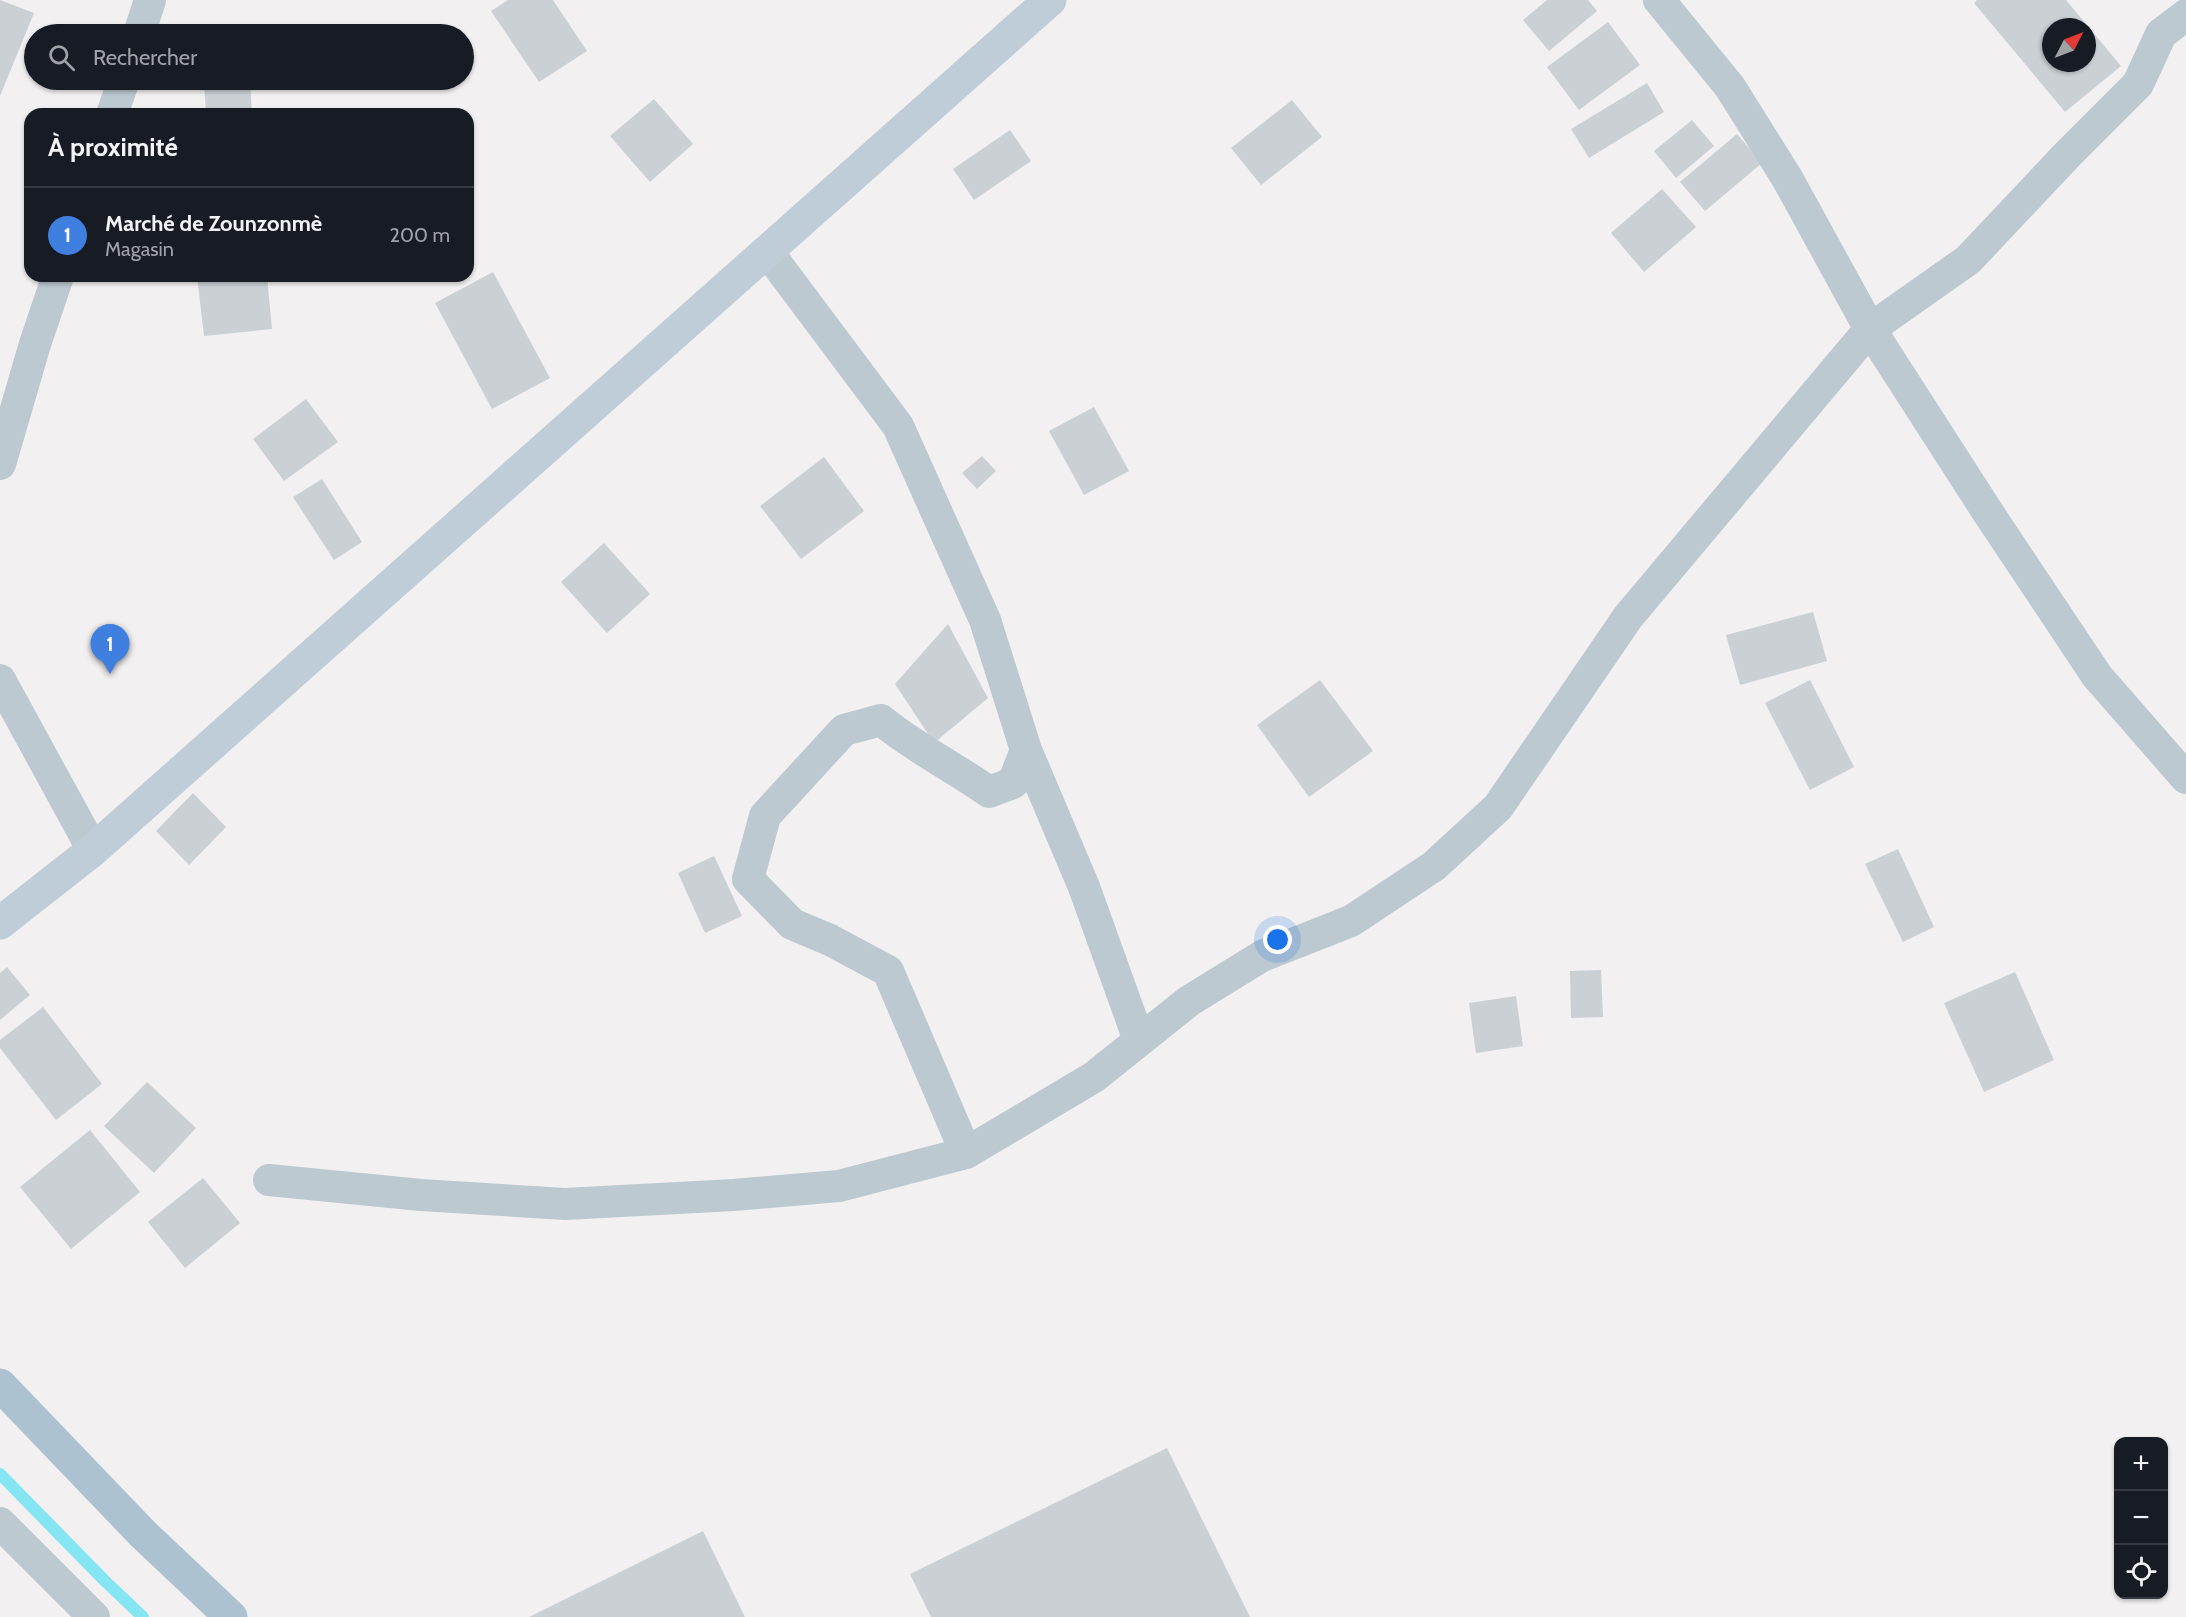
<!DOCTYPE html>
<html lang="fr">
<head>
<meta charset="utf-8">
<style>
  body { margin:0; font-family:Cabin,sans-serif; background:#242831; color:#f1f3f6 }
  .controls { position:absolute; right:18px; bottom:18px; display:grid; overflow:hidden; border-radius:12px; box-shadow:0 2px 4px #0004 }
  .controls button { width:54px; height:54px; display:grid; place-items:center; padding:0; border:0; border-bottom:2px solid #363941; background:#171b24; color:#f1f3f6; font:30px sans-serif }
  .compass { position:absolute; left:2042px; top:18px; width:54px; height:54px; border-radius:50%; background:#171b24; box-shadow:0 2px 4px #0004; rotate:48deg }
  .you { position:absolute; left:1278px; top:940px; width:21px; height:21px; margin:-15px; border:4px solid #fff; border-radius:50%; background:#1a73e8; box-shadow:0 0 0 9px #1a73e833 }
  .badge { display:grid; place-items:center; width:39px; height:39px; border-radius:50%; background:#0a81f2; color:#fff; font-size:20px; font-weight:700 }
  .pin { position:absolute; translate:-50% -50px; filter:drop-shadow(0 2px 3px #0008) }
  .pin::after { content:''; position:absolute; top:32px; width:21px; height:18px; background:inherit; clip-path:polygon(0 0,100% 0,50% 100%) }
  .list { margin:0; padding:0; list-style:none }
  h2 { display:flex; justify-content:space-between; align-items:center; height:78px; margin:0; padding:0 24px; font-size:26px }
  h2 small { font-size:20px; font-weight:400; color:#9ea1a6 }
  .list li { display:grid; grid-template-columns:39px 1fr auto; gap:18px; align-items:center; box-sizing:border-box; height:96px; padding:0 24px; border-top:2px solid #363941 }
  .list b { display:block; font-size:22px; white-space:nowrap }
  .list p { margin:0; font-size:20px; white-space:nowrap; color:#9ea1a6 }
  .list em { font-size:20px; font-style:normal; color:#9ea1a6 }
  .icon { flex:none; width:33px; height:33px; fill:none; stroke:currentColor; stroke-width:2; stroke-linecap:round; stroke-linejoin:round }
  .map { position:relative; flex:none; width:2186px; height:1617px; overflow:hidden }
  .search { position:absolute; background:#171b24; box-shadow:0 2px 4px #0004; left:24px; top:24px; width:450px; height:66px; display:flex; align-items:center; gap:15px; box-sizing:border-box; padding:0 21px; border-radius:33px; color:#9ea1a6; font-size:22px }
  .panel { position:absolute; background:#171b24; box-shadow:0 2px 4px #0004; left:24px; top:108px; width:450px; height:174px; border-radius:18px }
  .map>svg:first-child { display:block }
</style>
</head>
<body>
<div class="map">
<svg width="2186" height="1617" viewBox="0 0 2186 1617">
  <rect width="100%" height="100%" fill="#f2f0f0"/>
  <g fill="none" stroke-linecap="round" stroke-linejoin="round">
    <path stroke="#85e5f3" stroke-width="12" d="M0,1474l105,107 38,36"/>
  </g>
  <path fill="#cbd0d5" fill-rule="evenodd" d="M0,0l34,13 -34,83z
    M508,0h45l34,51 -48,31 -48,-71z
    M1547,0h41l9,11 -48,40 -26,-31z
    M1977,0h89l55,66 -56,46 -91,-109zM2051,27h36v36h-36z
    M1608,22l32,43 -61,45 -32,-43z
    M204,80h46l2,34h-46z
    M1647,83l17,29 -75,46 -18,-29z
    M654,99l39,45 -43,38 -40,-46z
    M1292,100l30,37 -61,48 -30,-37z
    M1692,120l22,26 -38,32 -22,-27z
    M1010,130l21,31 -57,39 -21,-31z
    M1737,134l25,29 -57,48 -25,-29z
    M1662,189l34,38 -52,45 -33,-39z
    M493,272l57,106 -58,31 -57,-106z
    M197,276h70l5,53 -68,7z
    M306,399l32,43 -54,39 -31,-42z
    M1094,407l35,64 -45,24 -35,-64z
    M982,456l14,15 -19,18 -15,-16z
    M824,457l40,54 -63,48 -41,-53z
    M322,479l40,63 -28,18 -41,-63z
    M604,543l46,51 -43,39 -46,-51z
    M1813,612l14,49 -87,24 -14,-50z
    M948,624l40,74 -54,45 -39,-59z
    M1320,680l53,71 -64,46 -52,-72z
    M1810,680l44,87 -44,23 -45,-87z
    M193,793l33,34 -37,38 -33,-34z
    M1898,849l36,78 -31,15 -38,-78z
    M714,856l28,60 -37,17 -27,-60z
    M7,967l23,28 -30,25v-47z
    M1601,970l2,47 -32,1 -1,-47z
    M2015,972l39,88 -70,32 -40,-89z
    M1516,996l7,50 -47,7 -7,-50z
    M43,1007l59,77 -46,36 -56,-72v-8z
    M147,1082l49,46 -42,45 -50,-47z
    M90,1130l50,62 -69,57 -51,-62z
    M203,1178l37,45 -55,45 -37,-46z
    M1167,1448l83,169h-319l-21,-43z
    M703,1531l42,86h-216z"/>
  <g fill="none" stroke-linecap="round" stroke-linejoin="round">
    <path stroke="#bcc9d0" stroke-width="32" d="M1659,0l71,87 57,91 83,151 117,182 110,165 89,102
      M139,34l11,-34
      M112,114l12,-34
      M767,251l131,175 87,194 41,130 58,137 55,153
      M0,464l35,-120 23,-68
      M0,680l93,170
      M966,1153l-78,-182 -58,-31 -38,-16 -44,-45 17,-63 79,-86 37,-10c34,28 73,47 108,72l24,-9 13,-33
      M269,1180l152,15 144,9 169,-9 105,-9 127,-33 128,-76 95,-76 73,-45 89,-35 83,-55 64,-59 130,-190 242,-288 98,-69 99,-105 71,-71 23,-50 25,-19
      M0,1523l94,94"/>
    <path stroke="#bfcdd8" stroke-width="33" d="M0,923l93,-73 957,-850"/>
    <path stroke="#adc2d1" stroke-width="33" d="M0,1385l143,149 88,83"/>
  </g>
</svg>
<div class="controls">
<button>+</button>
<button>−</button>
<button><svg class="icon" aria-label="locate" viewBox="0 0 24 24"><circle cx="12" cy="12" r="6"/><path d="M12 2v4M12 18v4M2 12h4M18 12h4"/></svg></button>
</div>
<svg class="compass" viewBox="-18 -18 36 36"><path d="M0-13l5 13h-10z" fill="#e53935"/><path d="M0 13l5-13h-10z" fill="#9ea1a6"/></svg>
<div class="you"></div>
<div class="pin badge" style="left:110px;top:674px;background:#3f7fe0">1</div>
<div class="search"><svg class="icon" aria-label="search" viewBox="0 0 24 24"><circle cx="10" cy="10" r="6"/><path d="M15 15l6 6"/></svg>Rechercher</div>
<section class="panel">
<h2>À proximité<small></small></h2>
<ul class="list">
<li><span class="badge" style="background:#3f7fe0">1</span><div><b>Marché de Zounzonmè</b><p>Magasin</p></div><em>200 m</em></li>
</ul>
</section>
</div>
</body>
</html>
